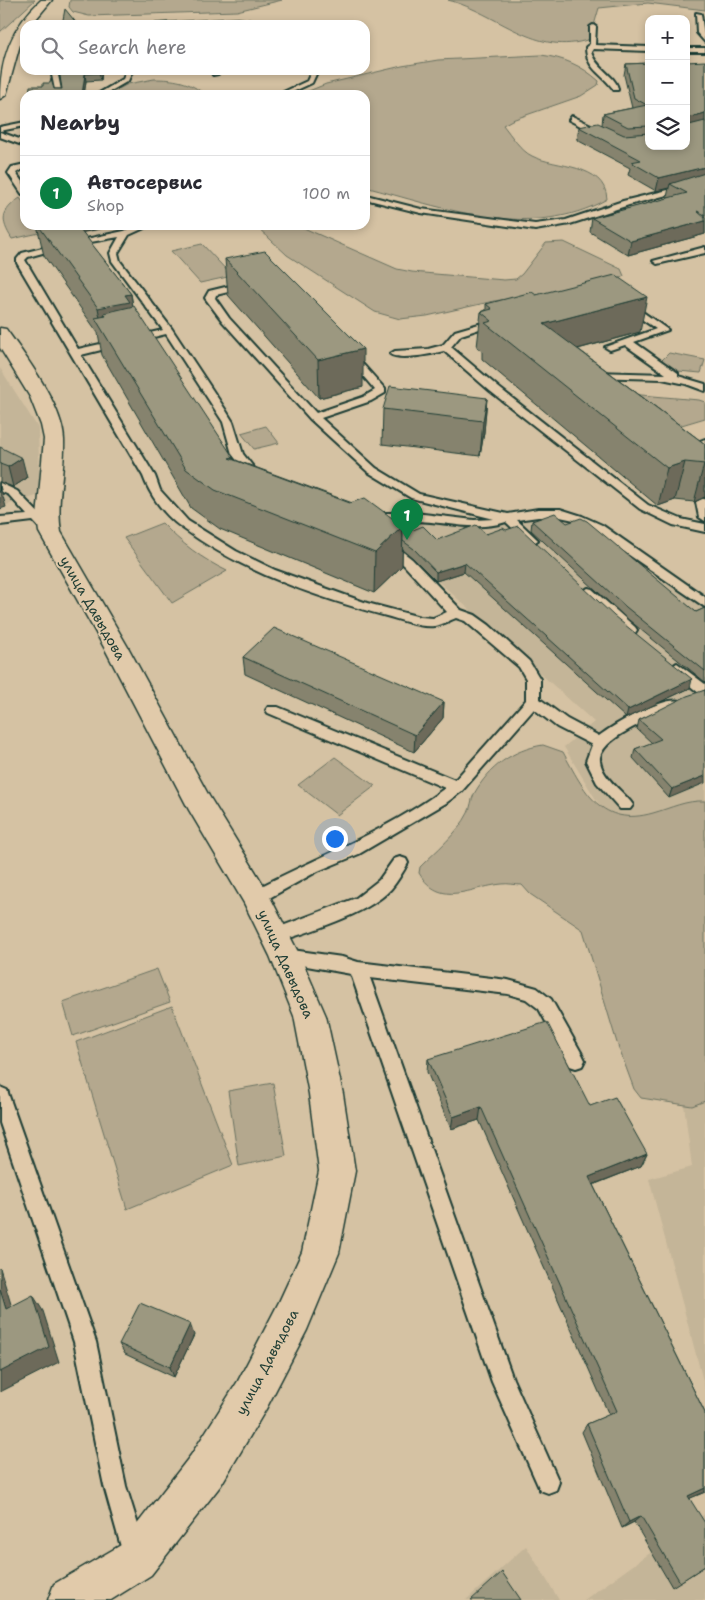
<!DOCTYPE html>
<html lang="en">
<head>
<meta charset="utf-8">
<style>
  body { margin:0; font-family:"Shantell Sans",sans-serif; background:#f2f2f3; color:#2b2b33 }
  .controls { position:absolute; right:15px; top:15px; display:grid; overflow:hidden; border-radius:10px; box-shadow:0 2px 8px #0003 }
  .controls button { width:45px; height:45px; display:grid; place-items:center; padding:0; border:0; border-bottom:1px solid #e1e1e2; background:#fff; color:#2b2b33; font:25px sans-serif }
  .you { position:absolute; left:334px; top:838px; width:18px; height:18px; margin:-12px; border:4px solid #fff; border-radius:50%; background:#1a73e8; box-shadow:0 0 0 8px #1a73e833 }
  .badge { display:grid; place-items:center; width:32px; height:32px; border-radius:50%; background:#0b8043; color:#fff; font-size:16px; font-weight:700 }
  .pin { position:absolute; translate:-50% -41px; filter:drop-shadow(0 1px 2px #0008) }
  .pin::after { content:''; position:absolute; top:26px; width:18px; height:15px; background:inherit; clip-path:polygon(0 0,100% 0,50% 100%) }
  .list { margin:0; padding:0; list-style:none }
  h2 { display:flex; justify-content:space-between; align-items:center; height:65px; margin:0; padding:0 20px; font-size:21px }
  h2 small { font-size:16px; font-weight:400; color:#7c7c81 }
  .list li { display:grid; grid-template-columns:32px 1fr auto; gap:15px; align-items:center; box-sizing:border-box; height:75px; padding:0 20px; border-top:1px solid #e1e1e2 }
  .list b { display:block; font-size:19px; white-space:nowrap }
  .list p { margin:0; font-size:16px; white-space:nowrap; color:#7c7c81 }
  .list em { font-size:16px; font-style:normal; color:#7c7c81 }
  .icon { flex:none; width:28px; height:28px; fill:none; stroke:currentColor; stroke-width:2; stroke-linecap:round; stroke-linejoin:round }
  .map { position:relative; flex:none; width:705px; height:1600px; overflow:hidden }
  .search { position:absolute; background:#fff; box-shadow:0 2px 8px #0003; left:20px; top:20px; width:350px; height:55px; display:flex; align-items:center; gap:12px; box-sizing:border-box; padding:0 18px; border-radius:15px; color:#7c7c81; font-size:19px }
  .panel { position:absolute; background:#fff; box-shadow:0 2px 8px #0003; left:20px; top:90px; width:350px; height:140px; border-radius:15px }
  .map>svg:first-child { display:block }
</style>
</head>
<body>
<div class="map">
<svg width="705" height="1600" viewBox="0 0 705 1600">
  <rect width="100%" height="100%" fill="#d5c2a3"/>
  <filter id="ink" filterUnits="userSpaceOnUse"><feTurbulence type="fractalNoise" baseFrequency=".02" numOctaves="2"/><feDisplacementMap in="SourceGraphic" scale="10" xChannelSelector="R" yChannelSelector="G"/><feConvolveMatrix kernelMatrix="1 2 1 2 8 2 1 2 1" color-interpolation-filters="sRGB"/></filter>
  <g filter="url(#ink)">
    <path fill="#c4b598" d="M0,368l38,60 2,67 -40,12z
      M399,515l63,7 103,-7 30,7 110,75v791l-56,-209 43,-12 -37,-288 -55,-73 -36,-59 30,-25 -156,-141 -12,4 -8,-4 -63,-60z
      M705,1514v86h-121z
      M526,1546l33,54h-93z"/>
    <path fill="#b4a88e" stroke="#6a7261" d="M0,0h35l-35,32z
      M70,0h212l-45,11 -148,5 -16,-4 -4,-5z
      M448,0h257v10l-57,-7 -49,5 -9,31c-54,19 -92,-26 -142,-39z
      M541,55c23,3 40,10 58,26l-1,4 -17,11 -69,24 -9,5c8,10 18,26 29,31 23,12 73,7 75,43 -76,43 -165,8 -242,-12v-92h-66l27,-11 76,-18 36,-6z
      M154,79c19,0 36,2 51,16h-98l21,-11z
      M20,198l5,7v20h14l5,7 -32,7c-12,-19 -11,-28 8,-41z
      M255,225h42l100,44 15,3 92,8 12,-1 6,-5 24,-31 18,-1 57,27 3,7 -17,9 -113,16 -67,15 -27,3 -25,-7 -88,-57z
      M202,244l30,32 -32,7 -29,-32z
      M669,353l36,7 -4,13 -23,-2 -17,-10z
      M630,394l69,6 6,2v16l-30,9z
      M266,426l13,17 -25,6 -13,-16z
      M162,523c19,20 40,36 65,48l-55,32 -48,-65z
      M543,745l20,7c21,39 38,76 90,61 18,-5 33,-13 52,-12v300l-13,5 -51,-8 -7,-9 -17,-46 -34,-113 -53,-36 -8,-9c-7,0 -14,-2 -20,-1 -32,3 -61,25 -83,-11l1,-6c16,-16 38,-34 48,-54 3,-6 3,-13 6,-19 15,-27 38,-44 69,-49z
      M335,757l40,29 -38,29 -39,-30z
      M157,969l13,33 -97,34 -10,-34z
      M172,1006l61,159 -106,44 -51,-167z
      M273,1083l13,73 -47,10 -11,-75z"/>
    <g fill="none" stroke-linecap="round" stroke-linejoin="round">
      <defs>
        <path id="service" d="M696,13l5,1 4,28 -8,-9z
          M238,19l39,6 -39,-2 -94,2z
          M593,25l3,2 -1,18 54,2v4l-56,-2 -2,3c5,17 27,25 27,38h-4c-12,-17 -28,-21 -28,-43l4,-3v-17z
          M686,48h19v4h-19z
          M51,70h6l5,25h-6z
          M127,70h6l-5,11 -24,14h-8l27,-16z
          M210,70h6l2,4 -5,1z
          M312,70h6l-6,13 -26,12h-9l30,-14z
          M572,116l36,17 1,2 -7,2 -33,-17z
          M25,122v4l-25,5v-4z
          M0,132l25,9v5l-25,-9z
          M25,164v4l-9,5 9,13v8h-3l-14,-21 4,-6z
          M705,181v4l-76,20 -59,19 -35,6 -114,-17 -56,-14 1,-4 55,14 114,15 31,-4 57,-19z
          M46,225h8l13,18 57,-12 15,-6h12l-22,10 -11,18 2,8 52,68 53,80 8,13 10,32 19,24 -2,2h-8l-20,-26 -9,-32 -57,-88 -85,21 74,121 5,14 28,31 48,30 39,19 92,33 53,14 13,1 14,-6 -43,-47 -24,-20 2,-3h8l22,17 49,51 14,5 14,10 40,36 11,18v20l27,20 32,17c14,-11 64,-40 81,-35l2,3 -2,3c-19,8 -82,30 -80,54 2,16 21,29 30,40l3,4 -3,4h-10l-23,-26 -11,-22 6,-16 -35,-18 -23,-18 -72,82 -16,12 -87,51 -41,17 -56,31 -6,2 -6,-2 -2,-5 2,-5c65,-34 136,-60 195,-104l-177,-75 -2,-3 2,-3h10l177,73 71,-80v-21l-7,-12 -54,-46 -9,-3c-6,2 -14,7 -21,8 -14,2 -31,-5 -45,-9 -72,-19 -148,-45 -209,-90 -17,-12 -31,-32 -38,-51l-126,-213v-4l5,-6 37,-9zM119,237l-9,16 2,8 51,69 -85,19 -53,-89 3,-3 40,-11z
          M705,247v6l-48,11 -4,-3z
          M246,282l5,3 -2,2 -33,8 -1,3 14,20 87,95 47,-16 12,-7 -29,-34v-4h6l33,37v4l-14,8 -50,17 55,50 43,26 89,20 30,-5h22l22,7 20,9 103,72v10l-111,-76 -20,-11 -14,-3h-22l-21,3 21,20 -6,4 -4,-1 -22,-21c-31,10 -61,-1 -93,-1 -15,-1 -33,2 -47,-2l-2,-2 6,-4h45l59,7 20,-1 -83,-21 -43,-26 -58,-53 -87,-97 -18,-24 4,-7z
          M624,303h6l38,27 -34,12 44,31v3l27,8v7l-19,-7 -24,-5 -72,-2 -1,-2 5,-3 72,2 -41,-29 -15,5 -5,-3 51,-18 -32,-22z
          M496,319l8,2 -43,14 -10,12 47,40 150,118 33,14 24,5v8l-32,-7 -33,-16 -150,-118 -46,-40c-11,3 -45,10 -54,3l5,-3 33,-2 15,-4 12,-14z
          M705,439v7l-7,2 7,6v9l-20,-16z
          M0,483l17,8 37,38v6h-8l-13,-14 -33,4v-8l27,-2 -18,-20 -9,-4z
          M702,499h3v22l-6,-4 -3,-15z
          M588,588l4,1 43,38 2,3 -2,3h-10l-41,-38 -2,-3z
          M677,663l28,21v12l-5,-2 -28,-23 -2,-3z
          M400,857l6,2 2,4c-5,9 -11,19 -17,26 -22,25 -84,43 -116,54l-6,-2 -2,-5 2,-5 87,-33 23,-18 15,-21z
          M285,949l57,8 16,5 150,18 29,8 14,11 31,55 3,6 -3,6 -6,2 -6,-2 -31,-57 -13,-10 -18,-5 -138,-16 143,401 46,103 -3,8 -8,3 -8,-3 -48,-108 -141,-408 -72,-13 -2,-5 2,-5z
          M0,1087l7,3 2,6 87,246 30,144 21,68 -4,8 -8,4 -8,-4 -4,-8 -19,-68 -30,-144 -74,-219z"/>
        <path id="minor" d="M41,0h11l-21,25h-6v9l-4,7 -15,54 -6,4c0,-39 11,-72 41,-99z
          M0,328l6,1c20,28 57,77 58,111 1,31 -8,62 -3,92l68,117 80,147 57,93 34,67 26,60 17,78 12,77 -16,82 -32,77 -41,79 -45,76 -70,90 -40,25h-63l6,-16 67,-39 70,-90 47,-74 41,-79 23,-50 17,-81 -10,-77 -15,-78 -24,-60 -26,-53 -55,-93 -84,-161 -66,-117 -2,-14 7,-79 -3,-14 -11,-28 -30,-49z"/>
      </defs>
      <use href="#service" stroke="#1f3d34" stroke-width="4"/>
      <use href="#minor" stroke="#1f3d34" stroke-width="3"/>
      <use href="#service" fill="#e1caaa" fill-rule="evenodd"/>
      <use href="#minor" fill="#e1caaa" fill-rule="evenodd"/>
    </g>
    <path fill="#86836e" stroke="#1f3d34" d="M705,61v173l-77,21 -38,-23 2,-14 77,-20 -2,-1 2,-9 -13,3 -28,-16 2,-7 -53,-28 2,-13 23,-2 1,-11 29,-6 -8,-33 2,-11 23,-1v83z
      M59,70h43l-1,10 -15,1 -2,14h-55l25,-6h8z
      M229,70h31v2l-31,1z
      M37,225h78v1l-33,6 49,62 2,12 100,153 160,59 20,12 24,10 49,-6 204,154 -64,30 -162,-146 -28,9 -23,-23 -11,-9v17l-28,27 -154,-64 -29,-21 -89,-153 -4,-22 -54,-77z
      M225,259l138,128 -44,11 -91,-103z
      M536,295l104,37 -62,17 127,95v53l-11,5 -19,-2 -17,6 -176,-147v-8l-5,-4 4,-35 5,-2v-6z
      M487,398l-3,34 -4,24 -98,-12 1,-35z
      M0,447l27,31 -14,9 -13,-5z
      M532,521l35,2 129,89 9,-4v74l-81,-66 -93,-86z
      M243,657l201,45 -1,16 -29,34 -169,-78z
      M705,690l-36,108 -36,-40 2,-9 17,-6 -15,-14 2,-9z
      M428,1059l162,47 57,48 -6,12 -48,19 112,228v79l-15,6 15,68 -33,21 -38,-65 -12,6 -40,-96 5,-8 22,-9 -130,-295 -28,9 -24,-57z
      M194,1335l-20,42 -49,-23 -6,-10z"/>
    <path fill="#6d6a5a" stroke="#1f3d34" d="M100,70h2l-1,10 -2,-7z
      M85,74l1,7 -2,14h-2z
      M705,113v10l-19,7 1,-12z
      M705,167v10l-35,7 -1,4 -13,3 3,-13z
      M705,221v13l-77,21 3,-14z
      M79,225h36v1l-35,7z
      M131,294l5,32 -30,-10 -2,-3 4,26 -6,-11 -4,-20 27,-13z
      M647,297l-7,35 -100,27 4,-35z
      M363,349v38l-44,11 -1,-38z
      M487,398l-3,34 -4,24 3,-35z
      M22,458l5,20 -14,9 -5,-20z
      M685,462l-10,38 -17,6 9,-38z
      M704,464h1v33l-11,5z
      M0,486l6,21 -6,2z
      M403,526l-1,40 -28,27 1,-40z
      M465,563l-1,9 -28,9v-9z
      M692,679l-2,9 -64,30 2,-8z
      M444,702l-1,16 -29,34 1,-17z
      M705,776v7l-36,15 3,-9z
      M481,1107l-2,13 -28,9 2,-12z
      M647,1154l-6,12 -57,22 5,-11z
      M0,1268l17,56 -11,-15 -6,-20z
      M33,1295l10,16 16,51 -59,30v-20z
      M190,1324l4,11 -20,42 -4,-10z
      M705,1488v4l-24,10 7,-6z
      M641,1516l-7,6 -12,6 7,-6z"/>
    <path fill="#9c9880" stroke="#1f3d34" d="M65,9l13,16h-16z
      M249,21l1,4h-28l-1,-3z
      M705,61v52l-18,5v5l2,2 16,-4v46l-46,11 -28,-16 10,-2 -62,-33 19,-4 26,12 25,-2v13h37v-84z
      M649,63v63l-21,1 -25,-13 44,-9 -13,-7 -8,-34z
      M59,70h41l-1,3 -14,1 -3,21h-53l1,-9h13v-3h7l1,-4 3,10h8z
      M705,173v42l-8,-4 8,7v3l-74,20 -39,-23 95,-25 -17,-9z
      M38,225h39l54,69 -6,1 5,7 -32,6z
      M265,251l98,98 -45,11 -93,-101z
      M615,275l32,22 -103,27 161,120v20l-20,-2 -18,6 -182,-145 7,-2 -11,-9 11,-3 -6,-5 46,-12 4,3z
      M134,306l99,151 -4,1 121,45 15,-5 38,28 -28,27 -160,-63 -29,-21 -91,-151 11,-2 -2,-3z
      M390,386l97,12 -4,23 -100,-12z
      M0,447l22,11 -14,9 -8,-3z
      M555,513l12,10 14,-5 6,3 109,91 9,-4v63l-79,-64 -94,-86z
      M399,516l14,14 10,-4 14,14 39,-15 10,9 17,-6 3,2 12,-4 96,90 78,63 -64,31 -163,-147 -29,9 -22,-23 -11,-8v-15l-10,-8z
      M274,628l170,74 -29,33 -172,-78z
      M705,690v86l-33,13 -37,-40 26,-10 -22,-19 48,-24z
      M547,1022l43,84 25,-9 32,57 -58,23 116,236v75l-17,8 17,27v43l-25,16 -39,-66 -12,6 -42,-98 30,-13 -136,-304 -28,10 -25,-58z
      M0,1289l6,20 27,-14 16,52 -49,25z
      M140,1303l50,21 -20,43 -51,-23z
      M502,1572l19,28h-50z"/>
  </g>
  <g text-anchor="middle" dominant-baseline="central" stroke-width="4" stroke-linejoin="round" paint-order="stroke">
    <g font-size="14" fill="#1f3d34" stroke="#e1caaa">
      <text transform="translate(93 608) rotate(60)">улица Давыдова</text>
      <text transform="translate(286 964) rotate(66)">улица Давыдова</text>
      <text transform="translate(267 1362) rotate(-62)">улица Давыдова</text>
    </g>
  </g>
</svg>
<div class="controls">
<button>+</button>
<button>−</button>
<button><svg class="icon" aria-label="layers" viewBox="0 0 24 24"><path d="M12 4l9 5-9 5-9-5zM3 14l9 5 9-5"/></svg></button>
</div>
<div class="you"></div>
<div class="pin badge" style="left:407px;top:540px">1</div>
<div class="search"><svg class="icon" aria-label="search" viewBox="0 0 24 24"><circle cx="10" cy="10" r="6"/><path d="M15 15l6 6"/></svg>Search here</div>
<section class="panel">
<h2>Nearby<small></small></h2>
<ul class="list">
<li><span class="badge">1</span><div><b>Автосервис</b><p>Shop</p></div><em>100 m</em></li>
</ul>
</section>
</div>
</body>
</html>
